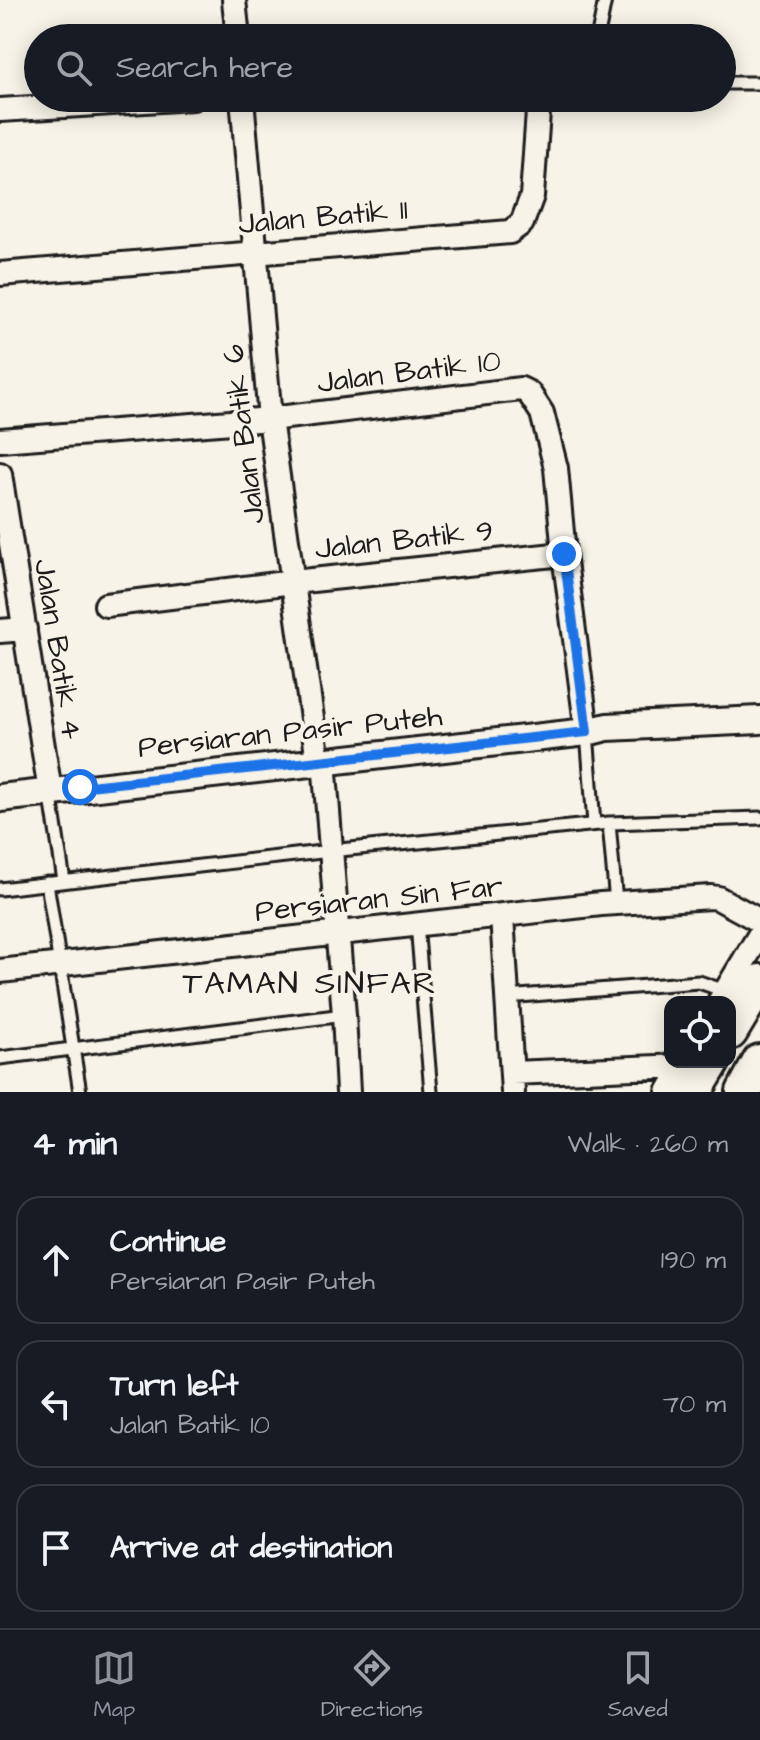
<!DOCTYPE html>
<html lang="en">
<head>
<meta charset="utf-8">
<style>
  body { margin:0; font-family:"Architects Daughter",sans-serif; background:#20242c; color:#f1f3f6 }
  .controls { position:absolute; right:24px; bottom:24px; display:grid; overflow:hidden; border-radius:16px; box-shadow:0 4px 20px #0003 }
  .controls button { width:72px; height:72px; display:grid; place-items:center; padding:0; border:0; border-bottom:2px solid #363941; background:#171b24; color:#f1f3f6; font:40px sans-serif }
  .stop { position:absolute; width:24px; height:24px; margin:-18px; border:6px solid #1a73e8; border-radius:50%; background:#fff }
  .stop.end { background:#1a73e8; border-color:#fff; box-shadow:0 2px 8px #0008 }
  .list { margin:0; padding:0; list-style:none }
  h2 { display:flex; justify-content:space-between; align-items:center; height:104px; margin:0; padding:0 32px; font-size:34px }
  h2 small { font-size:26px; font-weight:400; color:#9ea1a6 }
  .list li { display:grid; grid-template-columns:52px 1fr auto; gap:24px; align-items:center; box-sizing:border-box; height:128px; margin:0 16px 16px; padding:0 16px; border:2px solid #363941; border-radius:24px }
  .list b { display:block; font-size:30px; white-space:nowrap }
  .list p { margin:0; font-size:26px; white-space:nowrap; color:#9ea1a6 }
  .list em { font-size:26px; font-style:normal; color:#9ea1a6 }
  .icon { flex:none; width:44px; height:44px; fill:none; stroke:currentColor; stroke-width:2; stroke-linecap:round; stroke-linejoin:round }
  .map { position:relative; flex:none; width:760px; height:1092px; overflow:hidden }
  .search { position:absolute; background:#171b24; box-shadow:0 4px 20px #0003; left:24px; right:24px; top:24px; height:88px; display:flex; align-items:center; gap:20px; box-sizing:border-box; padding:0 28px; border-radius:44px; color:#9ea1a6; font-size:30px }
  .sheet { height:536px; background:#171b24 }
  nav { display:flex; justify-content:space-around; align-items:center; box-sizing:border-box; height:112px; border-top:2px solid #363941; background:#171b24; font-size:22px; color:#9ea1a6 }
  nav a { display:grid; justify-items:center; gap:4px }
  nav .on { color:#8c9099 }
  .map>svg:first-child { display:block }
</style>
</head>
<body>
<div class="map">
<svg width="760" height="1092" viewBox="0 0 760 1092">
  <rect width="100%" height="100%" fill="#f7f3e8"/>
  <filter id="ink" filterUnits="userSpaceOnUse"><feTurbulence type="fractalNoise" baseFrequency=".0125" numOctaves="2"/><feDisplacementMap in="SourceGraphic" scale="16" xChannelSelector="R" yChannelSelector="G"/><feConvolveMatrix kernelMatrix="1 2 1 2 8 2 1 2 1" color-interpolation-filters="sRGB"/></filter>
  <g filter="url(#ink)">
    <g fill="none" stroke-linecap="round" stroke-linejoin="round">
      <defs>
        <path id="service" d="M601,38l-2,-8 6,-30
          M722,83h38
          M587,732l7,92
          M50,791l14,90
          M609,823l7,80
          M47,883l33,209
          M0,889l330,-38 279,-28 151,-5
          M417,924l14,168
          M506,997l193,-15 26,9
          M0,1058l344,-43"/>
        <path id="minor" d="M234,0l4,38
          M242,98l28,321 48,342
          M0,110l193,-12
          M0,274l510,-42 12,-9 10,-27 7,-98
          M0,440l270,-21 251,-30 8,4 13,20 14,55 8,86 23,178
          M0,474l50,317
          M106,605l187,-23 271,-28
          M0,631l25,-2
          M324,760l20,255 4,77
          M502,916l11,176
          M0,971l601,-67 110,-7 7,1 42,23
          M719,1002l41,-68
          M512,1073l170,-7
          M668,1092l17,-30"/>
        <path id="tertiary" d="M0,798l587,-66 20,-5 153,-7"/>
        <path id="primary" d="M730,1032l30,-50
          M694,1092l18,-30
          M744,1092l16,-30"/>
      </defs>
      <use href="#service" stroke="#1c1c1c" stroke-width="17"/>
      <use href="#minor" stroke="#1c1c1c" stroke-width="28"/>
      <use href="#tertiary" stroke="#1c1c1c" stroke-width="32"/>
      <use href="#primary" stroke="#1c1c1c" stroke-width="40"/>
      <use href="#service" stroke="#f7f3e8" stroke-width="11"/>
      <use href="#minor" stroke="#f7f3e8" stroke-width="22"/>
      <use href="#tertiary" stroke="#f7f3e8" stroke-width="26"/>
      <use href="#primary" stroke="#f7f3e8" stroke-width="34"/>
    </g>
  </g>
  <g fill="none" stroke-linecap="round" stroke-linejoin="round" filter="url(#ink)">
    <path stroke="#1a73e8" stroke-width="10" d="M80,787l507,-55 -23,-178"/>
  </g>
  <g text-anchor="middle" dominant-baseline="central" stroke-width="8" stroke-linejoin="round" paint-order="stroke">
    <g font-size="30" fill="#1c1c1c" stroke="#f7f3e8">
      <text transform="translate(323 217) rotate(-5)">Jalan Batik 11</text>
      <text transform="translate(409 372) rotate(-7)">Jalan Batik 10</text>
      <text transform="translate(244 434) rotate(-97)">Jalan Batik 6</text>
      <text transform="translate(404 540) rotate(-6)">Jalan Batik 9</text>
      <text transform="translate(58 649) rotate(81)">Jalan Batik 4</text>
      <text transform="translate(290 732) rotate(-6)">Persiaran Pasir Puteh</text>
      <text transform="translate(379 899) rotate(-6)">Persiaran Sin Far</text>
    </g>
    <g font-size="32" letter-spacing="2" fill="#1c1c1c" stroke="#f7f3e8">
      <text x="310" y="983">TAMAN SINFAR</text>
    </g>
  </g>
</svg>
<div class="controls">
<button><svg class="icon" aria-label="locate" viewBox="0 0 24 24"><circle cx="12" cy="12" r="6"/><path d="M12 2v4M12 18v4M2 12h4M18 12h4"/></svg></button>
</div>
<div class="stop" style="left:80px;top:787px"></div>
<div class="stop end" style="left:564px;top:554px"></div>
<div class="search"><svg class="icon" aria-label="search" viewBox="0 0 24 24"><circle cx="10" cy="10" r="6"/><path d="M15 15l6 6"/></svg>Search here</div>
</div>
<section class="sheet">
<h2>4 min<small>Walk · 260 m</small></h2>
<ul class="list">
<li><svg class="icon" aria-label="ahead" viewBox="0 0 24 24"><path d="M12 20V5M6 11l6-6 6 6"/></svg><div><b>Continue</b><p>Persiaran Pasir Puteh</p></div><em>190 m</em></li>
<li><svg class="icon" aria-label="left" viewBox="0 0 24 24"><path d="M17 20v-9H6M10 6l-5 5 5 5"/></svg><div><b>Turn left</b><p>Jalan Batik 10</p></div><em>70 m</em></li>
<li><svg class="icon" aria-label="arrive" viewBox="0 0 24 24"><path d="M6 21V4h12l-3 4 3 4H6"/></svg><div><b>Arrive at destination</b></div></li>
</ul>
</section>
<nav>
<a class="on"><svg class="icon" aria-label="map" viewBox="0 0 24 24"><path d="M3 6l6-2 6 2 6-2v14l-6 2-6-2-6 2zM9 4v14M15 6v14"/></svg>Map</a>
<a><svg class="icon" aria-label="directions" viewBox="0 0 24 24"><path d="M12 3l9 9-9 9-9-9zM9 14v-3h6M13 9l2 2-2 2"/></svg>Directions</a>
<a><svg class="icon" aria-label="saved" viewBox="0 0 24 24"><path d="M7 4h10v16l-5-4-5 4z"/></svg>Saved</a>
</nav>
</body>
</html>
